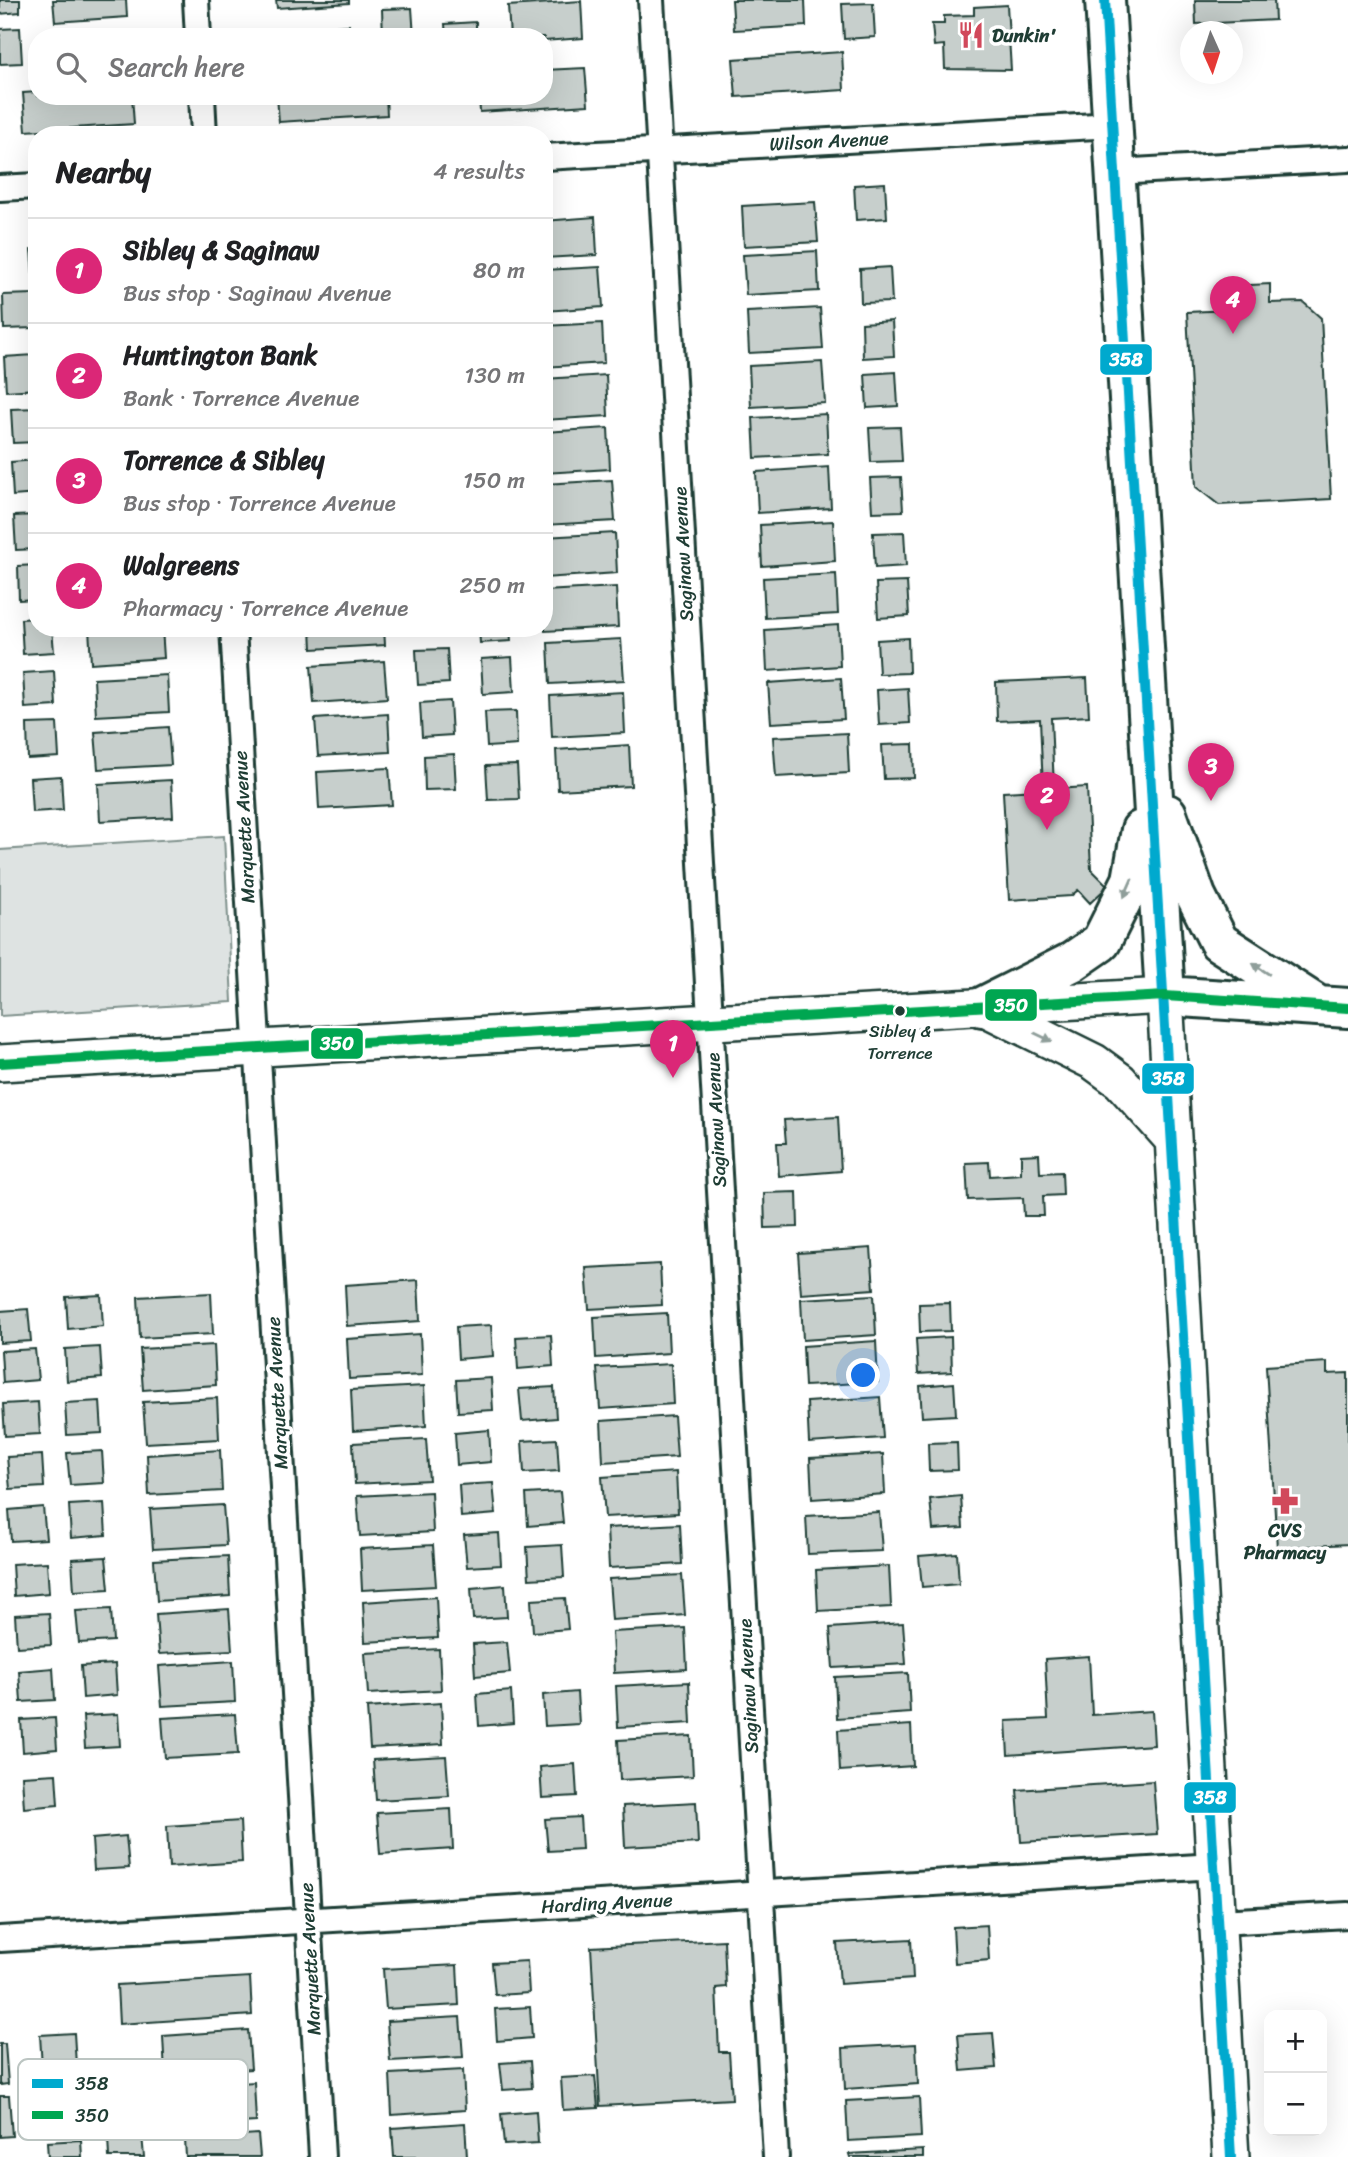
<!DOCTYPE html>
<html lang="en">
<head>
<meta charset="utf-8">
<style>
  body { margin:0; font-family:Sriracha,sans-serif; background:#f6f6f6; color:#202124 }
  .controls { position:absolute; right:21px; bottom:21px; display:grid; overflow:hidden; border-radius:14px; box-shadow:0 7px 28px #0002 }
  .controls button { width:63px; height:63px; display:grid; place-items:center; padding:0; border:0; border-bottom:2px solid #e0e0e0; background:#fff; color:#202124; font:35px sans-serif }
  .compass { position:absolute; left:1180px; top:21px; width:63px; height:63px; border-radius:50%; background:#fff; box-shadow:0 7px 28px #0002; rotate:177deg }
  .you { position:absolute; left:864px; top:1376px; width:24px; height:24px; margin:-18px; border:5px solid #fff; border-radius:50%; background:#1a73e8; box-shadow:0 0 0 10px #1a73e833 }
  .badge { display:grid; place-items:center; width:46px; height:46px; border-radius:50%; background:#db2777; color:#fff; font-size:23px; font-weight:700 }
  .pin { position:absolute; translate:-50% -58px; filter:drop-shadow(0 2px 4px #0008) }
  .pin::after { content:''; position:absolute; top:37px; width:24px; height:21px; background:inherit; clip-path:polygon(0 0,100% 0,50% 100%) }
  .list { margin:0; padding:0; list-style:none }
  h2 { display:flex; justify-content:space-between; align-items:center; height:91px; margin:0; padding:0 28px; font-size:30px }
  h2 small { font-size:23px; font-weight:400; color:#757577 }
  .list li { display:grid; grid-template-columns:46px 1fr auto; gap:21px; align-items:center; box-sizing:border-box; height:105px; padding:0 28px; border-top:2px solid #e0e0e0 }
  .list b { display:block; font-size:26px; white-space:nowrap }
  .list p { margin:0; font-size:23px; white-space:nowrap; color:#757577 }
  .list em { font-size:23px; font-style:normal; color:#757577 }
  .icon { flex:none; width:38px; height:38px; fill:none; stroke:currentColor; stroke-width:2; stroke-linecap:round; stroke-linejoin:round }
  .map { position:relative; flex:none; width:1348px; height:2157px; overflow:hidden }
  .search { position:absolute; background:#fff; box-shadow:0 7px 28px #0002; left:28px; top:28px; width:525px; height:77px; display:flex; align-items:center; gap:18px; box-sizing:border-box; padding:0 24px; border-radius:28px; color:#757577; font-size:26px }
  .panel { position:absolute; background:#fff; box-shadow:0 7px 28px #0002; left:28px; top:126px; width:525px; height:511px; border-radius:28px }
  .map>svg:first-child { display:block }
</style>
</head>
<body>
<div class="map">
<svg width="1348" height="2157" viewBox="0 0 1348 2157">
  <rect width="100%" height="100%" fill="#fff"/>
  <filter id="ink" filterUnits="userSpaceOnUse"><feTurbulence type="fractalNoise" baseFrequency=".0143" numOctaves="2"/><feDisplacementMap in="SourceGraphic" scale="14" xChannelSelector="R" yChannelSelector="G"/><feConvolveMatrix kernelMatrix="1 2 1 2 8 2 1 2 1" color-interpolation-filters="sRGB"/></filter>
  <g filter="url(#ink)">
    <path fill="#dee3e2" stroke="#7e908b" stroke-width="2" d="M224,836l8,166 -232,14v-166z"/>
    <path fill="#c7cfcc" stroke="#1f3d34" stroke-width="2" d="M0,0h20v12l-20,2z
      M53,0h73l1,17 -72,5z
      M276,0h73v3l-72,5z
      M732,0h73l1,26 -72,4z
      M1195,0h79l1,20 -79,4z
      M581,1l2,37 -39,3v-4h-34l-2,-31z
      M873,3l2,34 -31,2 -2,-35z
      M1007,5l4,65 -66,-1 -1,-24 -10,1 -2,-22h12v-8l30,-1v-8z
      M412,8l2,29h-31l-1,-28z
      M476,22v15h-30l-1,-13z
      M349,25l1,12h-73v-7z
      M20,28l2,35 -22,1v-35z
      M842,52l2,38 -108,7 -3,-38z
      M585,68l3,37 -108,7 -1,-16h65v-26z
      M37,92v4h95l2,28 -108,7 -3,-38z
      M277,96h109l1,19 -108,7z
      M885,183l2,35 -31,2 -2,-35z
      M815,202l3,40 -74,4 -2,-40z
      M595,217l2,38 -53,3v-37z
      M37,249v38h-3l-3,-37z
      M817,251l2,40 -73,4 -3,-40z
      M600,267l3,40 -59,4v-41z
      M890,267l2,35 -31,1 -1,-34z
      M1270,284v19l33,-1 18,16 10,181 -112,6 -23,-18 -9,-175 44,-2 -1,-24z
      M34,294l1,34 -31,1 -1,-34z
      M820,308l3,41 -74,4 -2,-41z
      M892,321l2,35 -31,2 -1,-35z
      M602,323l2,40 -60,4v-41z
      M34,355l2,34 -30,2 -2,-34z
      M822,362l3,41 -74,4 -2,-41z
      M896,372l2,34 -31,2 -2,-34z
      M606,375l2,41 -64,4v-41z
      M37,408v34l-24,1 -2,-34z
      M826,414l2,40 -73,4 -2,-40z
      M900,427l2,34 -31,1 -2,-34z
      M608,428l2,41 -66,4v-41z
      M37,460v34l-24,2 -2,-34z
      M829,467l2,41 -73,5 -2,-41z
      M901,477l2,34 -31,1 -2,-34z
      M612,480l3,41 -71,4v-41z
      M37,515v34l-21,1 -2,-34z
      M833,521l2,40 -73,5 -2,-41z
      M904,532l2,34 -31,2 -2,-35z
      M615,533l2,40 -73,5v-41z
      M37,565v34l-18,1 -1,-34z
      M836,574l2,40 -73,4 -2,-40z
      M907,582l2,34 -31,2 -2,-35z
      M616,587l2,40 -73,4 -1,-40z
      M37,618v10h15l2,24 -31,2 -2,-35z
      M838,625l2,41 -73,5 -2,-41z
      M89,628h73l2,30 -73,5z
      M311,628h73l1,17 -73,4z
      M479,628h31l1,13 -31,2z
      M908,638l1,35 -30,1 -2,-34z
      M621,639l3,41 -74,4 -2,-41z
      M447,649l2,34 -31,2 -2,-35z
      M512,657l2,35 -31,2 -2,-35z
      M384,661l3,37 -73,5 -3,-37z
      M54,671l2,35 -31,2 -2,-35z
      M167,675l2,37 -73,4 -2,-37z
      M841,678l3,41 -73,4 -3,-40z
      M1087,678l2,38 -38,2 3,71h-11l-3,-70 -43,2 -1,-39z
      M908,688l2,35 -31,2 -2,-35z
      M623,692l2,41 -73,4 -2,-41z
      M450,701l2,34 -30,2 -2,-34z
      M516,711l1,34 -30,2 -2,-35z
      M388,714l2,38 -72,4 -3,-37z
      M57,723l2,34 -31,2 -1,-35z
      M168,727l3,38 -73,4 -3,-37z
      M847,733l2,40 -73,4 -3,-40z
      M913,744l1,34 -30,1 -2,-34z
      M629,745l2,41 -73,4 -2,-40z
      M454,754l2,35 -31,1 -1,-34z
      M517,765l2,34 -31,1 -2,-34z
      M389,768l3,37 -73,4 -2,-37z
      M61,776l2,34 -31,2 -2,-34z
      M171,780l2,37 -73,4 -2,-37z
      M1087,787l4,82 17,17 -18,17 -12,-13 -7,6 -62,4 -6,-108z
      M838,1117l3,54 -62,5 -2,-33h9l-2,-23z
      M1039,1154l1,19 22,-1 1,23 -20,1 1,20h-20l-1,-18 -55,2 -2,-37 23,-1 1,14 31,-2v-19z
      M797,1192l1,35 -33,1 -1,-35z
      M871,1248l3,41 -73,5 -3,-41z
      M660,1264l2,41 -73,4 -3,-41z
      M418,1280l2,41 -73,5 -2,-41z
      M211,1293l2,41 -73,4 -2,-41z
      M101,1295l2,31 -35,3 -2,-32z
      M874,1295l2,40 -73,5 -2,-41z
      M950,1303l1,28 -31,1 -1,-28z
      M28,1309l3,32 -31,2v-32z
      M667,1313l2,40 -73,5 -2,-41z
      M491,1325l2,31 -35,3 -2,-32z
      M420,1334l2,41 -73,4 -2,-40z
      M551,1335l2,31 -35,3 -2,-32z
      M951,1337l1,35 -34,2 -2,-35z
      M876,1341l2,41 -73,4 -2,-40z
      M214,1345l2,40 -73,5 -3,-41z
      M100,1347l2,31 -35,3 -2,-32z
      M35,1349l3,31 -35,3 -2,-32z
      M1327,1362v12l21,-1v171l-71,4 -11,-182z
      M671,1364l2,40 -73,5 -3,-41z
      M491,1378l2,32 -35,2 -2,-32z
      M954,1383l2,32 -34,2 -2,-31z
      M424,1386l2,40 -73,5 -2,-41z
      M554,1387l2,31 -34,3 -3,-32z
      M880,1397l3,41 -74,5 -2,-41z
      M217,1398l2,41 -73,4 -3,-41z
      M100,1401l2,32 -35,2 -2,-32z
      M38,1402l2,32 -35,2 -2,-32z
      M674,1416l3,41 -74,5 -2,-41z
      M489,1430l2,32 -34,3 -2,-32z
      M426,1439l3,41 -74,4 -2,-41z
      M557,1439l2,32 -35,2 -2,-32z
      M957,1442l1,28 -29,1 -1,-28z
      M220,1450l2,41 -73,4 -2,-40z
      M102,1451l2,32 -34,2 -3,-32z
      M883,1454l2,40 -73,5 -2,-41z
      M42,1455l2,32 -34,2 -3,-32z
      M676,1472l2,41 -73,4 -3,-40z
      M493,1483l3,31 -35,3 -2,-32z
      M431,1492l2,40 -73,4 -3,-40z
      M560,1492l3,31 -35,3 -2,-32z
      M961,1496l2,32 -30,2 -3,-31z
      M104,1503l2,32 -35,3 -2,-33z
      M223,1505l3,40 -73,4 -3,-40z
      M43,1507l3,32 -35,2 -2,-31z
      M879,1512l3,39 -74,3 -2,-38z
      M680,1524l2,40 -73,4 -2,-40z
      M499,1533l2,32 -34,2 -3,-32z
      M433,1545l3,41 -74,4 -2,-41z
      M562,1545l2,32 -35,2 -2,-32z
      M957,1553l2,31 -37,3 -3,-31z
      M228,1556l2,40 -73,5 -3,-41z
      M106,1557l3,32 -35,2 -2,-32z
      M47,1562l2,31 -35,3 -2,-32z
      M889,1566l2,41 -73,4 -2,-41z
      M682,1575l3,40 -73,5 -3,-41z
      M505,1585l2,32 -34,2 -2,-31z
      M436,1597l2,41 -73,4 -2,-40z
      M565,1598l3,31 -35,3 -2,-32z
      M111,1609l2,32 -34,2 -3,-32z
      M229,1609l3,41 -73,4 -3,-40z
      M49,1613l2,32 -34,2 -2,-32z
      M903,1623l3,41 -73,4 -3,-40z
      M685,1628l2,41 -73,4 -2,-41z
      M507,1642l3,31 -35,3 -2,-32z
      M439,1649l2,41 -73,4 -3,-41z
      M1089,1656l3,59 60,-4 2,34 -146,10 -2,-34 42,-2 -3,-60z
      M233,1661l2,41 -73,4 -3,-40z
      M115,1664l2,31 -34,3 -2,-32z
      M53,1668l2,32 -34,2 -2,-31z
      M908,1673l2,40 -73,5 -2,-41z
      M689,1682l2,41 -73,4 -2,-41z
      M511,1691l2,32 -34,3 -2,-32z
      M577,1692l2,32 -34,2 -2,-31z
      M441,1703l2,41 -73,4 -3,-40z
      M118,1714l2,32 -35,2 -2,-32z
      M235,1714l3,40 -73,4 -3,-40z
      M55,1718l2,31 -34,3 -2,-32z
      M911,1725l2,41 -73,5 -2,-41z
      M691,1736l2,40 -73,4 -2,-40z
      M446,1756l3,40 -73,4 -3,-40z
      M575,1764l2,32 -35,2 -2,-31z
      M56,1774l2,31 -34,3 -2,-32z
      M1153,1781l4,53 -136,8 -4,-52z
      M696,1802l2,41 -73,4 -2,-41z
      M451,1809l2,40 -73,5 -3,-41z
      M580,1817l2,32 -34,2 -3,-32z
      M240,1821l2,41 -73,5 -2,-41z
      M126,1836l3,32 -35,2 -2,-31z
      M987,1925l2,35 -34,3 -2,-36z
      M911,1939l2,40 -73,5 -3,-41z
      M724,1940l2,47 -10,1 3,64h10l3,47 -132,7 -9,-159z
      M527,1961l2,32 -34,2 -3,-32z
      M457,1965l2,40 -73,4 -3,-40z
      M250,1977l2,38 -133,9 -2,-39z
      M530,2007l2,31 -35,3 -2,-32z
      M460,2017l3,40 -73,4 -3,-40z
      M248,2030l3,39 -86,5 -2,-38z
      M74,2033l2,32 -34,2 -2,-32z
      M993,2033l3,35 -35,3 -3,-36z
      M0,2044h5l3,40 -8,1z
      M916,2044l2,40 -73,5 -2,-41z
      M530,2061l2,27 -29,2 -3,-27z
      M463,2070l2,40 -73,5 -2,-41z
      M595,2076l3,32 -35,2 -2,-32z
      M254,2082l2,40 -87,5 -2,-39z
      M0,2096h9l3,40 -12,1z
      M919,2097l2,40 -73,4 -2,-40z
      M536,2111l2,32 -34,2 -3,-31z
      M465,2123l2,34h-73l-2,-29z
      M258,2134l2,23h-74l-1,-18z
      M142,2135l2,22h-35l-1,-20z
      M81,2140l1,17h-34l-1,-15z
      M923,2150v7h-73l-1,-3z"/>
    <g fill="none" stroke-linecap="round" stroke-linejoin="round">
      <defs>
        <path id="minor" d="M196,0l2,37
          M651,0l125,2157
          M202,96l2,39
          M544,157l569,-32
          M1116,172l232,-13
          M0,188l37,-2
          M233,628l89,1529
          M1218,1922l130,-7
          M0,1939l1215,-73"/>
        <path id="secondary" d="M985,1008l109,54 26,19 53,59
          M0,1063l1165,-67 66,1161"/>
        <path id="primary" d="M1105,0l60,996 183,12
          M1167,814l29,82 23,46 98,63
          M982,1007l90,-45 29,-20 31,-62 9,-50"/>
      </defs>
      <use href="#minor" stroke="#1f3d34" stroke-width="30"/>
      <use href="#secondary" stroke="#1f3d34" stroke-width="40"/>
      <use href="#primary" stroke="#1f3d34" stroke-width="44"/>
      <use href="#minor" stroke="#fff" stroke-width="24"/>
      <use href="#secondary" stroke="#fff" stroke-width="35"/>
      <use href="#primary" stroke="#fff" stroke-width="38"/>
      <defs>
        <path id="bus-1" d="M1105,0l126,2157"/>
        <path id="bus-2" d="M0,1063l1165,-67 183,12"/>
      </defs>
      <use href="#bus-1" stroke="#fff" stroke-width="16"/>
      <use href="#bus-2" stroke="#fff" stroke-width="16"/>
      <use href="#bus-1" stroke="#00a9ce" stroke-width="10"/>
      <use href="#bus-2" stroke="#00a651" stroke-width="10"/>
    </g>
    <defs><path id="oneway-solid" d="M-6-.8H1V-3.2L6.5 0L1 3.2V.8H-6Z" transform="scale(1.75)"/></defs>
    <g fill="#8f9e9a">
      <use href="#oneway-solid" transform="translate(1128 888) rotate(114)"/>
      <use href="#oneway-solid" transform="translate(1261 969) rotate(-147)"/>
      <use href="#oneway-solid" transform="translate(1043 1037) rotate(26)"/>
    </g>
  </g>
  <defs>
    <symbol id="restaurant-bare" viewBox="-9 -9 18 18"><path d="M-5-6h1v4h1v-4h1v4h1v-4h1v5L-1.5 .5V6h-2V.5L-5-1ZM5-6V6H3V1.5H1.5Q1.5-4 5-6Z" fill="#d1495b" stroke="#fff" stroke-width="2.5" paint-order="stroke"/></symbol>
    <symbol id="pharmacy-bare" viewBox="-9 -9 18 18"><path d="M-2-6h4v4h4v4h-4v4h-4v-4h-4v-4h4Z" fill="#d1495b" stroke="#fff" stroke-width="2.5" paint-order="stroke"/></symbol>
  </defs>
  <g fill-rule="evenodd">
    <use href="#restaurant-bare" x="952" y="16" width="38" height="38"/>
    <use href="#pharmacy-bare" x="1266" y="1482" width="38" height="38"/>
  </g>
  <circle fill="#1f3d34" stroke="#fff" stroke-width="2.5" cx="900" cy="1011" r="6"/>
  <g text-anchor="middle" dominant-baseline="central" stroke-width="7" stroke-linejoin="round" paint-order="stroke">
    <g font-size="17" fill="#1f3d34" stroke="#fff">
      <text x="900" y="1031">Sibley &amp;<tspan x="900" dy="22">Torrence</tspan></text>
    </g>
    <g font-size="19" font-weight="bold" fill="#1f3d34" stroke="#fff" text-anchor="start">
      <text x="992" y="35">Dunkin'</text>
      <text x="1285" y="1530" text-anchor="middle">CVS<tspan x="1285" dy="22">Pharmacy</tspan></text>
    </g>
    <g font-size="19" fill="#1f3d34" stroke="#fff">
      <text transform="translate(829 141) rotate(-3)">Wilson Avenue</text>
      <text transform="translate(683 554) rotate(-93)">Saginaw Avenue</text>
      <text transform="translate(244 827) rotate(-93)">Marquette Avenue</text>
      <text transform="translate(716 1120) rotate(-93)">Saginaw Avenue</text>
      <text transform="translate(277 1393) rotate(-93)">Marquette Avenue</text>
      <text transform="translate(748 1686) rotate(-93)">Saginaw Avenue</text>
      <text transform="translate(607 1903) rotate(-3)">Harding Avenue</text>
      <text transform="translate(310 1959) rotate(-93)">Marquette Avenue</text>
    </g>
  </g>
  <rect x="18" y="2059" width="230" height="81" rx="10" fill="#fff" stroke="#bcc5c2" stroke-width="2"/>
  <rect x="32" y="2079" width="31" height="9" fill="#00a9ce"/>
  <rect x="32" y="2111" width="31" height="8" fill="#00a651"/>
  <g font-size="19" fill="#1f3d34">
    <text x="75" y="2090">358</text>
    <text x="75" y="2122">350</text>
  </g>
  <g stroke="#fff" stroke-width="2.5">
    <rect x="1099" y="343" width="54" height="33" rx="7" fill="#00a9ce"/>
    <rect x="984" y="988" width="54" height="34" rx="7" fill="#00a651"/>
    <rect x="310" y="1027" width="54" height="33" rx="7" fill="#00a651"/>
    <rect x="1141" y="1062" width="54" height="33" rx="7" fill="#00a9ce"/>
    <rect x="1183" y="1781" width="54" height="33" rx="7" fill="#00a9ce"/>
  </g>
  <g font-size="19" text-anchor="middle" font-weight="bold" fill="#fff">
    <text x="1126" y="366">358</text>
    <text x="1011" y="1012">350</text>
    <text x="337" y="1050">350</text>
    <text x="1168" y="1085">358</text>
    <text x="1210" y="1804">358</text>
  </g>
</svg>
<div class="controls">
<button>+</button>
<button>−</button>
</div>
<svg class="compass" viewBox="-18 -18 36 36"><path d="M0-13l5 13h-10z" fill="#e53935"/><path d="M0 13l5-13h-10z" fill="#757577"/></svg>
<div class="you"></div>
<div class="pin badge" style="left:673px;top:1078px">1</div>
<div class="pin badge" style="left:1047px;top:830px">2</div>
<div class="pin badge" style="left:1211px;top:801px">3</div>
<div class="pin badge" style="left:1233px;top:334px">4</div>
<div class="search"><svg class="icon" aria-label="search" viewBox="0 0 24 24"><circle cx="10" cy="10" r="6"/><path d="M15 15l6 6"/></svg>Search here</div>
<section class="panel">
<h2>Nearby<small>4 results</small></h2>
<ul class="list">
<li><span class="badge">1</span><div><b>Sibley &amp; Saginaw</b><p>Bus stop · Saginaw Avenue</p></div><em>80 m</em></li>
<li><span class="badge">2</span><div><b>Huntington Bank</b><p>Bank · Torrence Avenue</p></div><em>130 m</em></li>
<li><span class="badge">3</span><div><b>Torrence &amp; Sibley</b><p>Bus stop · Torrence Avenue</p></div><em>150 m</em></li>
<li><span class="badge">4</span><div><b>Walgreens</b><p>Pharmacy · Torrence Avenue</p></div><em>250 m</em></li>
</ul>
</section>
</div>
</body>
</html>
